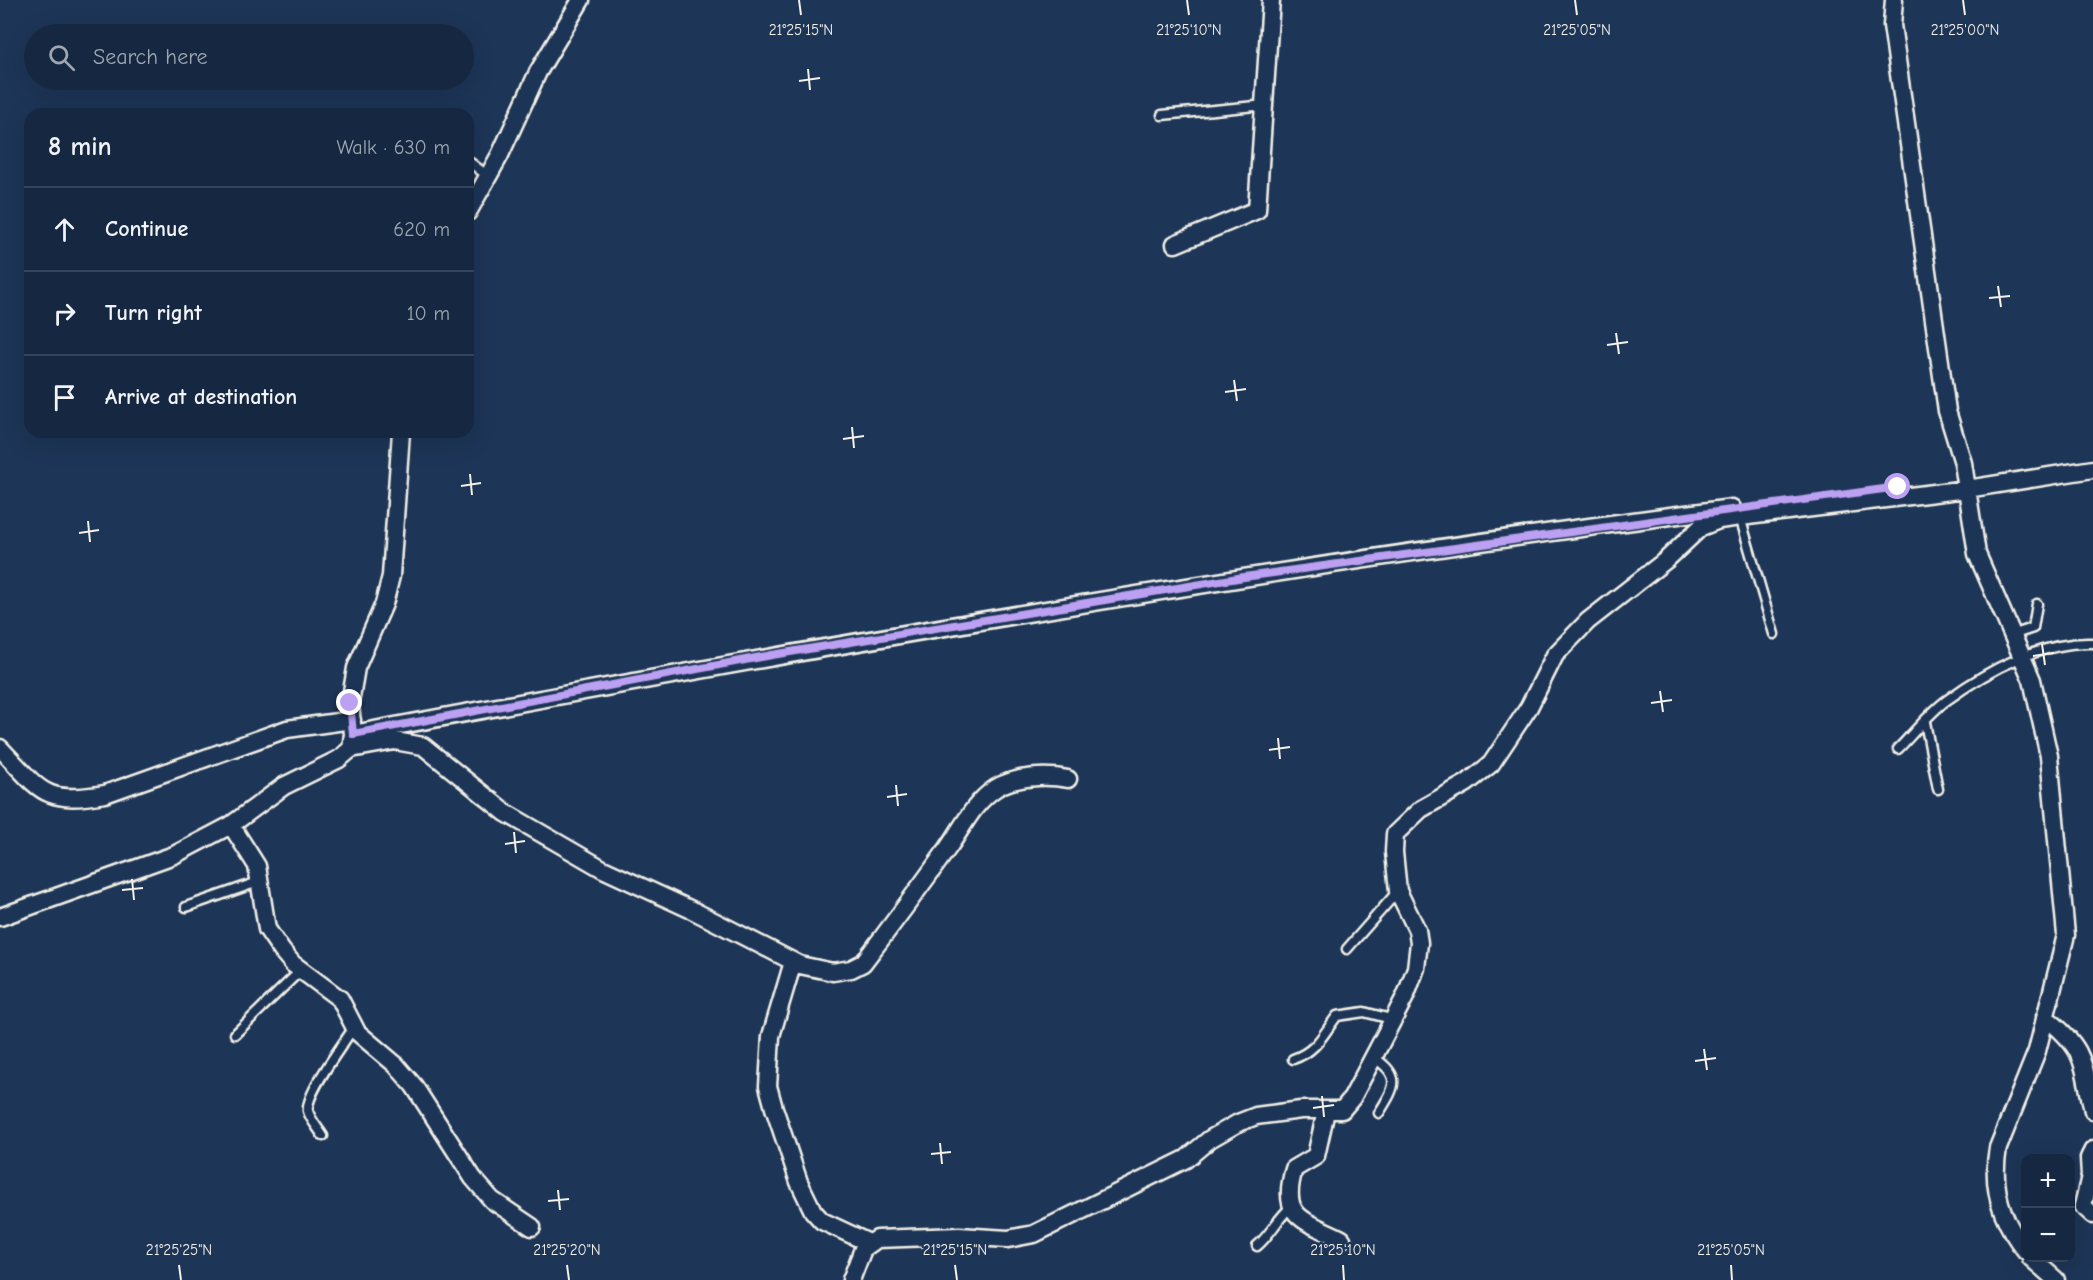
<!DOCTYPE html>
<html lang="en">
<head>
<meta charset="utf-8">
<style>
  body { margin:0; font-family:"Comic Neue",sans-serif; background:#23344c; color:#f1f3f6 }
  .controls { position:absolute; right:18px; bottom:18px; display:grid; overflow:hidden; border-radius:12px; box-shadow:0 6px 24px #0002 }
  .controls button { width:54px; height:54px; display:grid; place-items:center; padding:0; border:0; border-bottom:2px solid #35445a; background:#162841; color:#f1f3f6; font:30px sans-serif }
  .stop { position:absolute; width:18px; height:18px; margin:-14px; border:4px solid #bca0f2; border-radius:50%; background:#fff }
  .stop.end { background:#bca0f2; border-color:#fff; box-shadow:0 2px 6px #0008 }
  .list { margin:0; padding:0; list-style:none }
  h2 { display:flex; justify-content:space-between; align-items:center; height:78px; margin:0; padding:0 24px; font-size:26px }
  h2 small { font-size:20px; font-weight:400; color:#9ea6b1 }
  .list li { display:grid; grid-template-columns:39px 1fr auto; gap:18px; align-items:center; box-sizing:border-box; height:84px; padding:0 24px; border-top:2px solid #35445a }
  .list b { display:block; font-size:22px; white-space:nowrap }
  .list em { font-size:20px; font-style:normal; color:#9ea6b1 }
  .icon { flex:none; width:33px; height:33px; fill:none; stroke:currentColor; stroke-width:2; stroke-linecap:round; stroke-linejoin:round }
  .map { position:relative; flex:none; width:2093px; height:1280px; overflow:hidden }
  .search { position:absolute; background:#162841; box-shadow:0 6px 24px #0002; left:24px; top:24px; width:450px; height:66px; display:flex; align-items:center; gap:15px; box-sizing:border-box; padding:0 21px; border-radius:33px; color:#9ea6b1; font-size:22px }
  .panel { position:absolute; background:#162841; box-shadow:0 6px 24px #0002; left:24px; top:108px; width:450px; height:330px; border-radius:18px }
  .map>svg:first-child { display:block }
</style>
</head>
<body>
<div class="map">
<svg width="2093" height="1280" viewBox="0 0 2093 1280">
  <rect width="100%" height="100%" fill="#1d3557"/>
  <filter id="ink" filterUnits="userSpaceOnUse"><feTurbulence type="fractalNoise" baseFrequency=".0167" numOctaves="2"/><feDisplacementMap in="SourceGraphic" scale="12" xChannelSelector="R" yChannelSelector="G"/><feConvolveMatrix kernelMatrix="1 2 1 2 8 2 1 2 1" color-interpolation-filters="sRGB"/></filter>
  <g filter="url(#ink)">
    <g fill="none" stroke-linecap="round" stroke-linejoin="round">
      <defs>
        <path id="lane" d="M1162,115l104,-10
          M468,161l20,15
          M1740,517l34,117
          M2012,635l21,-7 4,-24
          M1925,722l13,67
          M1898,749c16,-16 31,-36 49,-49 41,-30 95,-59 146,-57
          M186,907l75,-26
          M1347,949l51,-58
          M235,1034l66,-64
          M1373,1057c30,19 22,30 6,56
          M1293,1059c24,-8 30,-25 44,-43l27,-4 27,7
          M323,1136c-5,-8 -13,-17 -15,-25 -3,-17 36,-68 46,-84
          M1257,1246c14,-12 20,-27 34,-39"/>
        <path id="street" d="M1894,0l-2,25 55,386 16,52 14,91 55,126 17,76 17,179 -29,116 -39,97c-7,38 3,73 28,103
          M468,212l32,-57 38,-83 43,-72
          M1175,244l82,-34 14,-210
          M353,734c458,-86 916,-167 1379,-226
          M0,748c41,42 42,57 105,46l182,-65 65,-9
          M351,749l44,-8 28,5 83,67 97,56 91,42 106,54 33,7 18,-3 12,-6c29,-38 57,-76 85,-115 15,-21 25,-45 48,-60 19,-12 51,-13 72,-9
          M231,825l26,41 10,63 15,22 11,13 47,35 17,33 39,33 18,21 59,92 19,22 40,27
          M0,917l174,-62 57,-30 53,-39 55,-27 12,-10 2,-15 -3,-31 6,-35 28,-64 7,-28 10,-144
          M793,962l-22,74 -3,50 6,22 25,74 14,29 9,10 47,22
          M2045,1017c42,33 37,45 48,94
          M1326,1111l-10,45 -22,13c-15,50 11,51 48,70
          M2093,1150l-4,8 1,18 -7,30 10,9
          M2031,1258l25,22
          M851,1280l12,-31 14,-10 82,-3 49,3 26,-5 152,-75 24,-20 28,-16 18,-7 45,-6h41l10,-12 54,-103 10,-27 3,-25 -2,-13 -19,-39 -4,-39 1,-18 26,-25 46,-26 24,-19 38,-57 26,-52 33,-34 78,-61 35,-33 18,-7 21,-3 227,-28 126,-20"/>
      </defs>
      <use href="#lane" stroke="#f4f1e8" stroke-width="13"/>
      <use href="#street" stroke="#f4f1e8" stroke-width="21"/>
      <use href="#lane" stroke="#1d3557" stroke-width="8"/>
      <use href="#street" stroke="#1d3557" stroke-width="16"/>
    </g>
  </g>
  <g fill="none" stroke-linecap="round" stroke-linejoin="round" filter="url(#ink)">
    <path stroke="#bca0f2" stroke-width="8" d="M350,703l3,31 419,-79 472,-78 654,-90"/>
  </g>
  <path fill="none" stroke="#f4f1e8" stroke-width="2" d="M799,0l2,15M1187,0l2,15M1575,0l2,15M1963,0l2,15M808,69l2,21M799,81l21,-3M1998,286l3,21M1989,298l21,-2M1616,333l3,21M1607,345l21,-3M1234,380l3,21M1225,392l21,-3M852,427l2,21M843,439l21,-3M470,474l2,21M461,486l20,-3M88,521l2,21M79,533l20,-3M2042,644l3,21M2033,656l21,-3M1660,691l3,21M1651,703l21,-3M1278,738l2,21M1269,750l21,-3M896,785l2,21M887,797l20,-3M514,832l2,21M505,844l20,-3M132,879l2,21M122,890l21,-2M1704,1049l3,21M1695,1061l21,-3M1322,1096l2,21M1313,1108l21,-3M940,1143l2,21M931,1154l20,-2M558,1190l2,20M548,1201l21,-2M179,1265l2,15M567,1265l2,15M955,1265l2,15M1343,1265l1,15M1731,1265l1,15"/>
  <g font-size="15" text-anchor="middle" fill="#f4f1e8" stroke="#1d3557" stroke-width="4.5" stroke-linejoin="round" paint-order="stroke">
    <text x="801" y="35">21°25'15"N</text>
    <text x="1189" y="35">21°25'10"N</text>
    <text x="1577" y="35">21°25'05"N</text>
    <text x="1965" y="35">21°25'00"N</text>
    <text x="179" y="1255">21°25'25"N</text>
    <text x="567" y="1255">21°25'20"N</text>
    <text x="955" y="1255">21°25'15"N</text>
    <text x="1343" y="1255">21°25'10"N</text>
    <text x="1731" y="1255">21°25'05"N</text>
  </g>
</svg>
<div class="controls">
<button>+</button>
<button>−</button>
</div>
<div class="stop" style="left:1898px;top:487px"></div>
<div class="stop end" style="left:350px;top:703px"></div>
<div class="search"><svg class="icon" aria-label="search" viewBox="0 0 24 24"><circle cx="10" cy="10" r="6"/><path d="M15 15l6 6"/></svg>Search here</div>
<section class="panel">
<h2>8 min<small>Walk · 630 m</small></h2>
<ul class="list">
<li><svg class="icon" aria-label="ahead" viewBox="0 0 24 24"><path d="M12 20V5M6 11l6-6 6 6"/></svg><div><b>Continue</b></div><em>620 m</em></li>
<li><svg class="icon" aria-label="right" viewBox="0 0 24 24"><path d="M7 20v-9h11M14 6l5 5-5 5"/></svg><div><b>Turn right</b></div><em>10 m</em></li>
<li><svg class="icon" aria-label="arrive" viewBox="0 0 24 24"><path d="M6 21V4h12l-3 4 3 4H6"/></svg><div><b>Arrive at destination</b></div></li>
</ul>
</section>
</div>
</body>
</html>
